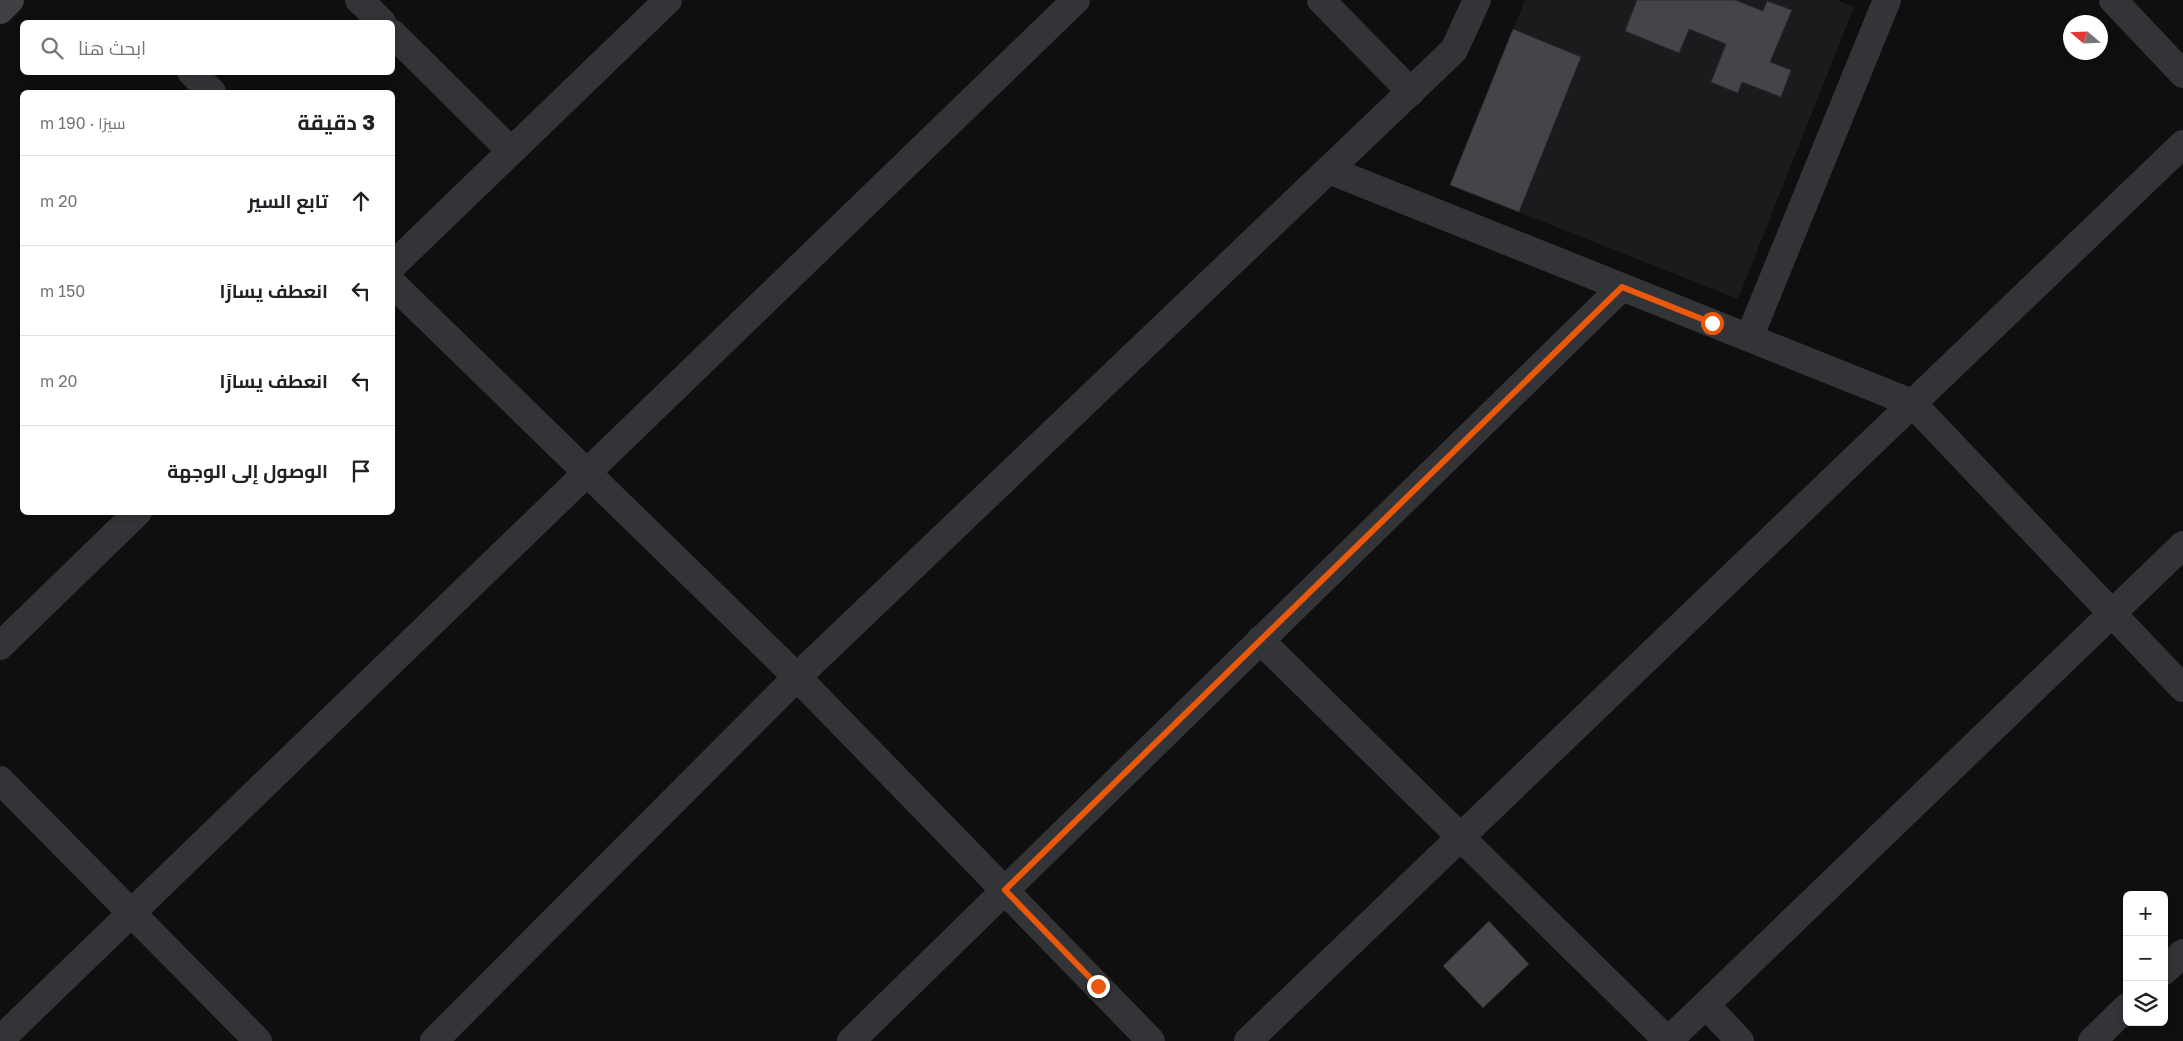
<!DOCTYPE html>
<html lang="ar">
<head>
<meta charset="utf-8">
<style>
  body { margin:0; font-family:"Golos Text",Cairo,sans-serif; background:#f6f6f6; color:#202124; direction:rtl }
  .controls { position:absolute; right:15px; bottom:15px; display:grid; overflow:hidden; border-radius:8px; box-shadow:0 2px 8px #0003 }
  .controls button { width:45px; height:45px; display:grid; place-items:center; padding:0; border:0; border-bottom:1px solid #e0e0e0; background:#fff; color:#202124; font:25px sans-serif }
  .compass { position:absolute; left:2063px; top:15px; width:45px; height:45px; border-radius:50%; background:#fff; box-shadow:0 2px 8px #0003; rotate:289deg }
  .stop { position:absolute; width:15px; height:15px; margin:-11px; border:4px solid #ea580c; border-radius:50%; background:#fff }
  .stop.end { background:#ea580c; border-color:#fff; box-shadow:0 1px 5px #0008 }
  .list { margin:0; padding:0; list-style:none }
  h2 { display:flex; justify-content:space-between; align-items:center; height:65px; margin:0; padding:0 20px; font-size:21px }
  h2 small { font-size:16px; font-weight:400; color:#757577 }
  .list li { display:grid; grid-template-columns:32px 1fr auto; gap:15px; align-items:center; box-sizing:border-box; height:90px; padding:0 20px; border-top:1px solid #e0e0e0 }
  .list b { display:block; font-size:19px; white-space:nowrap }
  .list em { font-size:16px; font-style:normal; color:#757577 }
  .icon { flex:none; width:28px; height:28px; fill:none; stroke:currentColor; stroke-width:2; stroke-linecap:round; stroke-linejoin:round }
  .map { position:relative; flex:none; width:2183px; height:1041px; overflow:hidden; direction:ltr }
  .search { position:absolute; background:#fff; box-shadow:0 2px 8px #0003; left:20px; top:20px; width:375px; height:55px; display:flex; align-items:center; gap:12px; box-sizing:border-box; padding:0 18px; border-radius:8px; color:#757577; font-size:19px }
  .panel { position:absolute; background:#fff; box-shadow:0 2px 8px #0003; left:20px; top:90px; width:375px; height:425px; border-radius:8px; direction:rtl }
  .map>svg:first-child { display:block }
</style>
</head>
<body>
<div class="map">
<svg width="2183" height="1041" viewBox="0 0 2183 1041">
  <rect width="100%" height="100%" fill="#0f0f10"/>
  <path fill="#1b1b1d" d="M1525,0h312l17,7 -116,292 -288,-114z"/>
  <path fill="#434548" stroke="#292a2c" d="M1637,0h98l28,11 4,-10 25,9 -22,52 21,8 -10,27 -39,-15 -4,11 -27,-11 15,-38 -37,-15 -10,24 -54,-22z
    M1513,29l68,28 -62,155 -69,-27z
    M1489,921l40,43 -46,44 -40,-42z"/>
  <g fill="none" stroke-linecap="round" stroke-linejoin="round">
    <path stroke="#323437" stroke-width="28" d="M359,0l23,22
      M1321,0l90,92
      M2113,0l70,74
      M392,33l119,118
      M191,72l21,20
      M1329,170l583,233 271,285
      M392,266l276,-266
      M392,283l405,394 354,364
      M1749,338l138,-338
      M1260,640l408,401
      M0,646l138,-134
      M0,780l258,261
      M2164,971l19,-18
      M1706,1005l34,36
      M0,1040l1076,-1040
      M434,1041l363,-364 657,-627 23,-50
      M851,1041l771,-754
      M1248,1041l935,-897
      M1668,1041l515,-496
      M2092,1041l35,-34"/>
    <path stroke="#3f4145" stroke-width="28" d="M0,10l10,-10"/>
  </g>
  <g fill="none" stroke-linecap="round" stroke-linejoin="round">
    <path stroke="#ea580c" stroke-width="6" d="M1098,986l-93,-96 617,-603 90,36"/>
  </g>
</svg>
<div class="controls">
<button>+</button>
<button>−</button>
<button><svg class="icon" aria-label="layers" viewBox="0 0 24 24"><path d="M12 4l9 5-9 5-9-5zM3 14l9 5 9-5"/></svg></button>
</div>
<svg class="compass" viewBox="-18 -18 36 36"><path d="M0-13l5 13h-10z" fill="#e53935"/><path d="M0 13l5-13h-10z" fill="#757577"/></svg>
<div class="stop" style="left:1712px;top:323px"></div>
<div class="stop end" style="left:1098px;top:986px"></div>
<div class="search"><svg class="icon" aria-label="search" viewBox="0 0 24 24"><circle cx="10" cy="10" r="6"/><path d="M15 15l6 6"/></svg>ابحث هنا</div>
<section class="panel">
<h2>3 دقيقة<small>سيرًا · 190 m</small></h2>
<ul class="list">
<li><svg class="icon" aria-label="ahead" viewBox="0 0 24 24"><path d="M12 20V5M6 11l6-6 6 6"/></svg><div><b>تابع السير</b></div><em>20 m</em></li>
<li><svg class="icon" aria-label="left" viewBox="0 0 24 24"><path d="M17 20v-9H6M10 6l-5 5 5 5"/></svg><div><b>انعطف يسارًا</b></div><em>150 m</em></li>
<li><svg class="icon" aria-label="left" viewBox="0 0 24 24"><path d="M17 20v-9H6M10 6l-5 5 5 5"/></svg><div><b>انعطف يسارًا</b></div><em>20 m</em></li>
<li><svg class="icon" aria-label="arrive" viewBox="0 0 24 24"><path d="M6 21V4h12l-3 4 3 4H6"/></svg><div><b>الوصول إلى الوجهة</b></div></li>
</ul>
</section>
</div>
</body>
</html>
